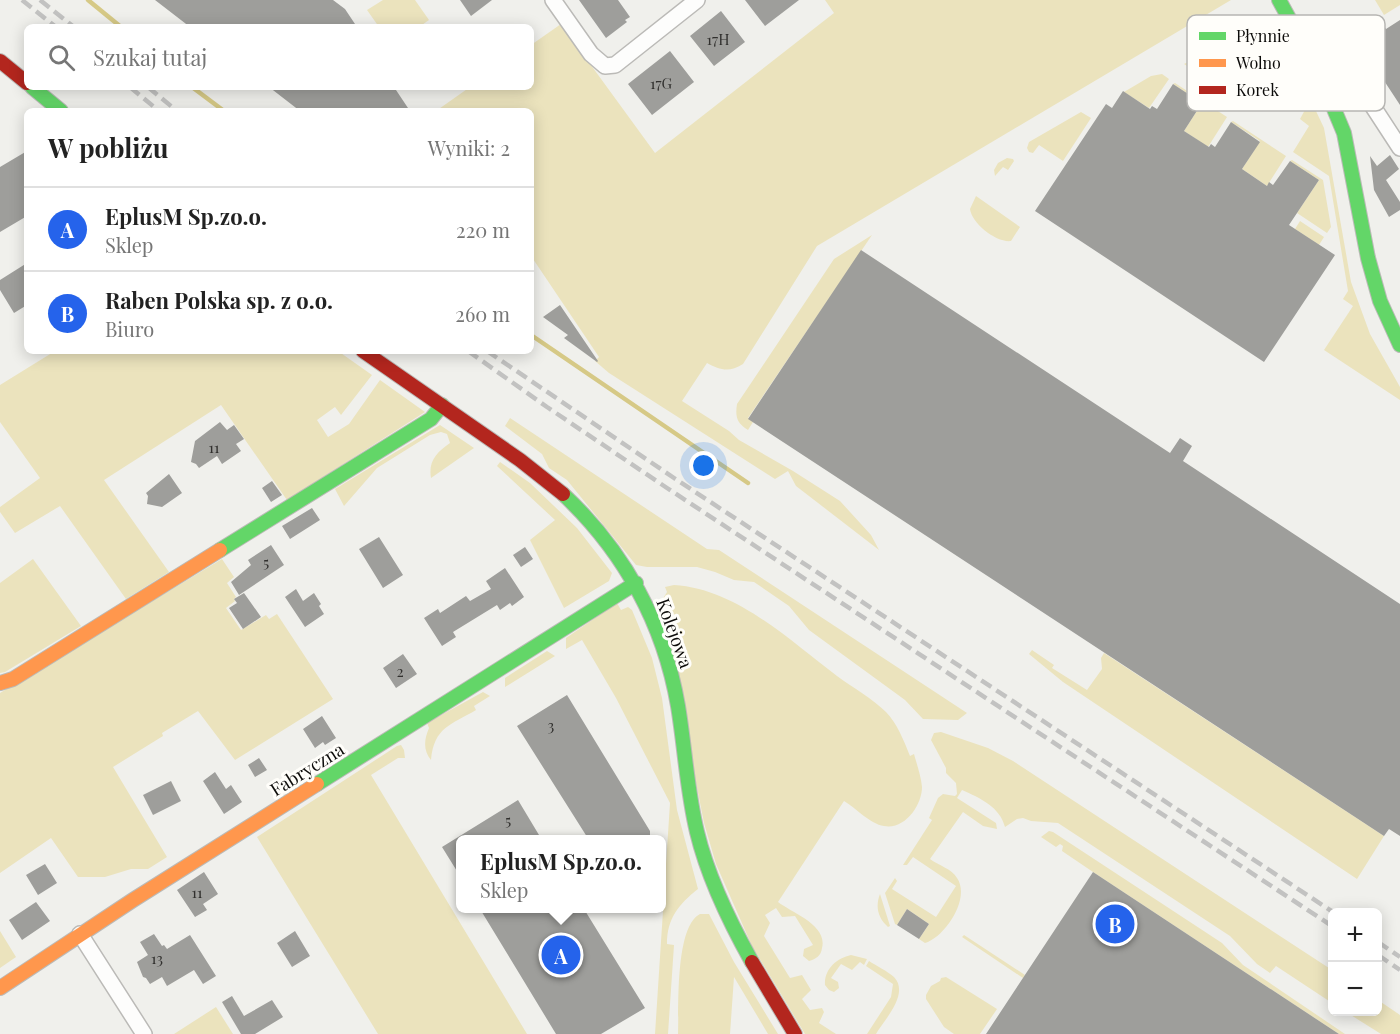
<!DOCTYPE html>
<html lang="pl">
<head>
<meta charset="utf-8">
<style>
  body { margin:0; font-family:"Playfair Display",serif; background:#f2f2f2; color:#222 }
  .controls { position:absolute; right:18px; bottom:18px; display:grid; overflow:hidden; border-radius:9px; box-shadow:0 3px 15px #0003 }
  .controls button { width:54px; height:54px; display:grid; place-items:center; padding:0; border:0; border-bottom:2px solid #e0e0e0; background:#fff; color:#222; font:30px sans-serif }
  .you { position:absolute; left:704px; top:466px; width:21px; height:21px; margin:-15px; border:4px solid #fff; border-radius:50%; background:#1a73e8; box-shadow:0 0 0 9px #1a73e833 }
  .badge { display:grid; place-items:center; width:39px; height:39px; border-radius:50%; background:#2563eb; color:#fff; font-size:20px; font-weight:700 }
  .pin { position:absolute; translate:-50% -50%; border:3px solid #fff; box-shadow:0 2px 6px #0006 }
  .popup { position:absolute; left:456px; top:835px; width:210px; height:78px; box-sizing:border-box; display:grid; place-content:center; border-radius:9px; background:#fff; filter:drop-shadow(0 2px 4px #0005); font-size:20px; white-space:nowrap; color:#767676 }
  .popup b { font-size:22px; color:#222 }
  .popup::after { content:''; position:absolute; left:50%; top:100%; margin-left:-12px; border:12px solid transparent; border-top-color:#fff }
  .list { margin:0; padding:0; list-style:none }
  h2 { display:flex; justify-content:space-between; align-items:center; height:78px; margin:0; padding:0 24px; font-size:26px }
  h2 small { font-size:20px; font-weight:400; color:#767676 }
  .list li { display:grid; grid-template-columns:39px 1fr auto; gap:18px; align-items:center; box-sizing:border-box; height:84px; padding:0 24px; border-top:2px solid #e0e0e0 }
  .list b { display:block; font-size:22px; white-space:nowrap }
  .list p { margin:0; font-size:20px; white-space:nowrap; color:#767676 }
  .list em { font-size:20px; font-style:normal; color:#767676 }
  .icon { flex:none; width:33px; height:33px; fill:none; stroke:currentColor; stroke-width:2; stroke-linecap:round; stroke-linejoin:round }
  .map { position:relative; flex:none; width:1400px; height:1034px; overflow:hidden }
  .search { position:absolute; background:#fff; box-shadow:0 3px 15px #0003; left:24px; top:24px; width:510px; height:66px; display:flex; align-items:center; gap:15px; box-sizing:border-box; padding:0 21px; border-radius:9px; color:#767676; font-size:22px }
  .panel { position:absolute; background:#fff; box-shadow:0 3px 15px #0003; left:24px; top:108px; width:510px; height:246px; border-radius:9px }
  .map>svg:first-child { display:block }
</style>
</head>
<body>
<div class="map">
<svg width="1400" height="1034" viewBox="0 0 1400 1034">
  <rect width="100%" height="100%" fill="#f0f0ec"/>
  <path fill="#ebe3bd" d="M383,0h32l14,20 -10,7h-40l-12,-17z
    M825,0h406l-414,246 -74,118c-14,9 -23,6 -36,-1l-25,38 47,30 10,9 54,31 47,30 31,34 8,15 -83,-64 -8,-15 -13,8 -166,-106 -14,-12 4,-4 -68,-101v-145h-95l34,-24h61v-42l30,-21 94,129 179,-140z
    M1375,0h25v5l-16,10z
    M1274,22l50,106 27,154 19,52 30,53v13l-76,-50 29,-44 -10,-7 5,-8 -19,-115 -36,-24 16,-26 -9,-7 6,-11 -19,-12 10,-14 -11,-7 6,-10 -52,-34 -33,48 -23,-15 8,-4 3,6 11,-5 -3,-10 11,-6 -1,-4 39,-18z
    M1162,74l7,5 -20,29 -25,-16 27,-16z
    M1175,83l52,34 -19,30 -24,-16 18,-28 -29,-19z
    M1081,112l10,6 -28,43 -24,-16 -6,8 -4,-1 -2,-4 2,-6z
    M1233,121l53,35 -19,30 -25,-17 18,-28 -29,-19z
    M1007,158l6,1 1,2 -6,9 -5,-3 -8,9 -1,-6 4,-7z
    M1292,160l31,20 8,47 -4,6 -30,-20 22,-33 -29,-19z
    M976,196l44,31 -9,14c-14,2 -39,-17 -41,-32z
    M1300,221l24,16 -5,8 -24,-16z
    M872,235l-124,183 5,4 -5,8c-11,-7 -13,-13 -11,-26l97,-145z
    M55,351h283l34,24 -31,40 -6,-8 -18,13 11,17 21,-13 31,-44 45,32 -138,88 -66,-95 -117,75 65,92 -43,27 -66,-93 -45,27 -15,-21v-5l40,-29 -40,-56v-37z
    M510,418l197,131 12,1 248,163 -9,7 -35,-1 -18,-19 -96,-70 -20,-24 -35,-24 -20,-2 -19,-8 -18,-5h-50l-11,-2 -69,-85 -18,-12 -7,-14 -37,-28z
    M440,425l34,23 -43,30c-3,-17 6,-26 19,-35l-3,-9 -6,-2 -11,3 -53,33 -33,38 -9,-17z
    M500,462l30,21 47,45 35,45 -3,8 -45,27 -34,-68 25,-20 -58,-54z
    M33,559l48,67 -76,46 -5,1v-90z
    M222,559l12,18 -7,6 9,14 -2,2 1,2 -9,7 15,22 25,-15 3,4 8,-5 56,85 -98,61 -37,-49 -36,22 1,3 -50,31 54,90 -19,12h-17l-26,8h-27l-27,-39 -51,35v-180z
    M674,585c63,4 115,55 163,91 15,11 36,23 49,36 11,11 18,29 24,44l4,-2c3,11 7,22 8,33 0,18 -17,43 -38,39 -14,-2 -28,-18 -40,-25l-66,101c14,11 50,23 44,46 -1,8 -6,11 -13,13l-6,-5 1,-7 9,-4 -18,-29 -13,1 -6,-9 -11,7 5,8 -6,13 26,42 12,-3 9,15 -9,9 8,11 12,-2 2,4 -5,11 17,11h-31l-53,-88 -36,-82 -12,-41 -39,-198 5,-4 -8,-21 5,-8 -2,-5z
    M617,603l4,7 7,-3 4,3 20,48 10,40 15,112 21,79c-19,15 -31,29 -31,55l7,1 -6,89h-13l15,-231 -54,-105 -34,-58 -16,9v-11z
    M1032,650l22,15 -2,3 35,22 15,-21 -1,-11 3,-5 280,183 -27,43 -294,-197 -34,-28z
    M547,651l8,5 -50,31v-9z
    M483,692l7,4 -16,10 2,4c-25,15 -42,17 -45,50 -8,-10 -7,-20 -2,-32l-2,-5z
    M941,732l47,16 25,13 319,209v33l-56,-37 -6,7 -13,-9 -27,-28 -172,-113 -27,-2 -8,-3 -6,1 -12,8c-5,-20 -25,-29 -43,-37l-5,8 39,25 1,6 -14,-3 -20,-14 -33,47c8,6 22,10 27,19 14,20 -12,59 -32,65l-6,-4 10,-15 -22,-15 -10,16 -2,-1 -10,-31 10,-15 2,3 -5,8 44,28 20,-31 -43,-29 -6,8h-4l29,-45 -3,-2 9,-20 5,-4 12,2 2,-2 -1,-11 -10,-10v-5l-15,-28 3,-7z
    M401,745l3,5 1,8h-7l-27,17 156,259h-149l-121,-197 140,-91z
    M1049,831l4,1 169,111 21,22 102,69h-6l-246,-162 -31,-21 1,-5 -3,-2 -4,3 -15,-10z
    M880,894l10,32 -2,1c-10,-9 -13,-20 -8,-33z
    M700,914h9l25,48 44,72h-10l-34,-57 -4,57h-52c1,-27 -3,-107 22,-120z
    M0,931l16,26 -16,11z
    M964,935l61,40 -2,3 -61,-41z
    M851,955l16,4 -3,6 -4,-3 -8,8 -11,-6 -10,14 7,4 1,6 -5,4 -5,-2 -4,-5c-1,-16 12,-27 26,-30z
    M869,961c8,5 18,10 25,16 16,17 -10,43 -18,57h-9l24,-37 2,-13 -27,-18z
    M946,977l51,32 -17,25h-26l-10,-7 -18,-28v-4l5,-9 9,-5 1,-3z
    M1378,1000l22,15v19h-19l-35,-22h32z
    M216,1007l17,27h-59z"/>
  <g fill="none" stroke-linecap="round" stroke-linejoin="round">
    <path stroke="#d6c986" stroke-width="4.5" d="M88,0l33,27
      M192,87l32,24
      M531,335l217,148"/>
  </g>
  <path fill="#9e9e9b" d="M155,0h178l12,9 12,18h-167z
    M460,0h32l-21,16z
    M579,0h39l12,17 -5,3 2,2 -21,16z
    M745,0h54l-34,26z
    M721,11l24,31 -31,24 -24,-30z
    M1379,19l7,10 14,-9v85l-46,-70z
    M670,51l24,31 -42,33 -24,-31z
    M1173,84l29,19 -18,28 25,16 2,-3 4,3 16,-25 29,20 -18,27 25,17 2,-4 4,3 17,-24 29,19 -30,45 46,30 -71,107 -229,-151 71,-107 6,4 11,-17 27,18 2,-3 5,3z
    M269,87h125l16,24h-110z
    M27,151v65l-27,16v-65z
    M1390,155l9,14 -13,11 14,22v8l-11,7 -15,-27 -4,-34 7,10z
    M861,250l309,203 10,-15 12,8 -9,15 217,143v232l-11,-7 -5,7 -636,-417z
    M27,263v42l-13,8 -14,-23v-10z
    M560,305l38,56 -1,1 -33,-24 4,-3 -25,-18z
    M220,422l7,8 7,-5 10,14 -8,5 5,7 -19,13 -5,-8 -18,12 -3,-4 -5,-2 4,-21z
    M169,474l13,19 -20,14 -15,-3 1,-8 -2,-3z
    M272,481l10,14 -11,7 -9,-14z
    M312,508l8,12 -30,19 -8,-13z
    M379,537l24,38 -20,13 -24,-39z
    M271,545l13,20 -45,30 -8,-13 20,-17 -3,-5z
    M525,547l8,12 -12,8 -8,-12z
    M505,568l19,29 -12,9 -2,-3 -10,7 -3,-5 -44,27 3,5 -14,9 -18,-28 14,-9 2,4 26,-17 4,5 21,-12 -5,-8z
    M296,589l7,12 11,-8 7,11 -2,2 5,8 -19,13 -20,-30z
    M244,593l17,24 -18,12 -14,-21 8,-5 -3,-4z
    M403,654l14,20 -21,14 -13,-20z
    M567,695l83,136v5l-5,4h-56l-72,-114z
    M322,716l14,22 -11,7 -2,-3 -8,6 -12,-19z
    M259,758l8,12 -12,7 -7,-12z
    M215,772l11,17 5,-4 11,17 -18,12 -21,-33z
    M171,781l10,20 -28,14 -10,-20z
    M518,800l24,40h-82v36l-18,-29z
    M45,864l12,19 -19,12 -12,-20z
    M204,872l14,22 -15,10 4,6 -12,7 -18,-27z
    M1093,872l246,162h-353z
    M36,902l14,19 -28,19 -13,-20z
    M480,909h104l61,99 -44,26h-45z
    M907,909l22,15 -10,15 -22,-14z
    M295,931l15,25 -18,11 -15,-24z
    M154,934l8,12 2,-1 3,4 23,-14 26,41 -13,8 -9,-14 -27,16 -5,-9 -12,7 -4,-6 -3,-1 -6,-15 11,-7 -8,-13z
    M232,996l12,20 28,-16 11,17 -28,17h-14l-19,-32z"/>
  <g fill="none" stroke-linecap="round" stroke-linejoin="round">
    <defs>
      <path id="street" d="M553,0l38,54 14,12 10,-1 82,-65
        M1340,56l60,92
        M80,934l64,100"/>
      <path id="fast" d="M1279,0l40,73 25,60 24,125 12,43 20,44
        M32,87l29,24
        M563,494c61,57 101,130 115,212 7,42 9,85 19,126 11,46 32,89 55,130
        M220,550l211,-131 11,-14
        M317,784l319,-201"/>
      <path id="slow" d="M0,683l13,-4 207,-129
        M0,988l133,-88 184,-116"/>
      <path id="jam" d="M0,61l27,22
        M363,351l157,109 43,34
        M752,962l43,72"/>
    </defs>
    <use href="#street" stroke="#bbbab7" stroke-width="18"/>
    <use href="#fast" stroke="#bbbab7" stroke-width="16"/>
    <use href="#slow" stroke="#bbbab7" stroke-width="16"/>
    <use href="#jam" stroke="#bbbab7" stroke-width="16"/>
    <use href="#street" stroke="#fdfdfc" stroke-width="15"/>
    <use href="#fast" stroke="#63d668" stroke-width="14"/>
    <use href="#slow" stroke="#ff974d" stroke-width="14"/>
    <use href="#jam" stroke="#b3261e" stroke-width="14"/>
    <path stroke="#c2c2c1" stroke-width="4.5" stroke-dasharray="12 6" stroke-linecap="butt" d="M22,0l34,27
      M40,0l34,27
      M130,87l29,24
      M148,87l29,24
      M468,351l79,56 120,81 665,438
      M487,351l187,127 659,434
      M1378,942l22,15
      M1378,955l22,15"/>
  </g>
  <g text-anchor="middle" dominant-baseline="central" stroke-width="6" stroke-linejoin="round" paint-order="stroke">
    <g font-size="15" fill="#31302e">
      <text x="718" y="39">17H</text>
      <text x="661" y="83">17G</text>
      <text x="214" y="447">11</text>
      <text x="266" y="562">5</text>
      <text x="400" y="671">2</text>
      <text x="551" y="725">3</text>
      <text x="508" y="820">5</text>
      <text x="197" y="892">11</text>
      <text x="157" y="958">13</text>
    </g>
    <g font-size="18" fill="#0d0c0a" stroke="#fffefa">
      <text transform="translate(675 633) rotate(70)">Kolejowa</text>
      <text transform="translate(307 769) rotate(-32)">Fabryczna</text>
    </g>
  </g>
  <rect x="1187" y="15" width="198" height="96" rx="9" fill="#fffefa" stroke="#b6b5b2" stroke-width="1.5"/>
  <rect x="1199" y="32" width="27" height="8" fill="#63d668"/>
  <rect x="1199" y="59" width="27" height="8" fill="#ff974d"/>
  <rect x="1199" y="86" width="27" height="8" fill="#b3261e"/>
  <g font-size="16" fill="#0d0c0a">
    <text x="1236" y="42">Płynnie</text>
    <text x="1236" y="69">Wolno</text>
    <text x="1236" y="96">Korek</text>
  </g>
</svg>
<div class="controls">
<button>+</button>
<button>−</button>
</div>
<div class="you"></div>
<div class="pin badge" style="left:561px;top:955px">A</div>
<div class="popup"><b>EplusM Sp.zo.o.</b>Sklep</div>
<div class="pin badge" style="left:1115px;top:924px">B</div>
<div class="search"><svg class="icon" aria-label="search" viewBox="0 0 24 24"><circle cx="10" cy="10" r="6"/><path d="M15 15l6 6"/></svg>Szukaj tutaj</div>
<section class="panel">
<h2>W pobliżu<small>Wyniki: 2</small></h2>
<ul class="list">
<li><span class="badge">A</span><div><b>EplusM Sp.zo.o.</b><p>Sklep</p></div><em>220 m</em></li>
<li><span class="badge">B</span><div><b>Raben Polska sp. z o.o.</b><p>Biuro</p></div><em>260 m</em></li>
</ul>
</section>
</div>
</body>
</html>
